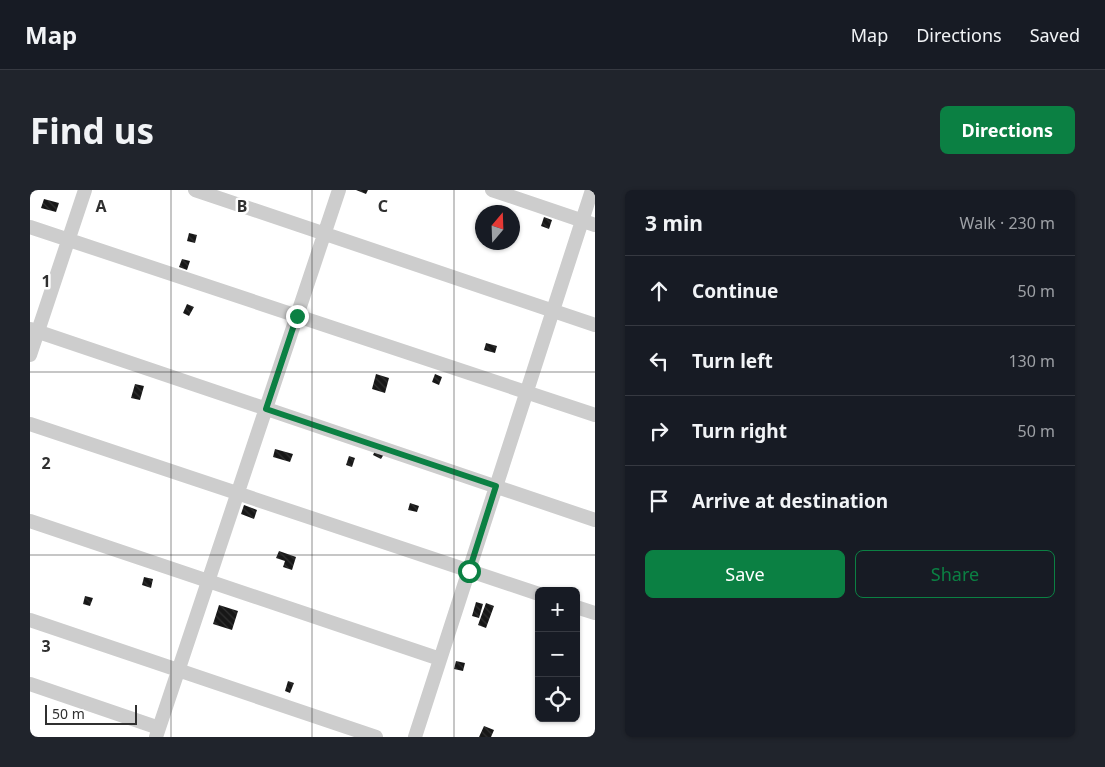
<!DOCTYPE html>
<html lang="en">
<head>
<meta charset="utf-8">
<style>
  body { margin:0; font-family:"Noto Sans",sans-serif; background:#20242c; color:#f1f3f6 }
  .controls { position:absolute; right:15px; bottom:15px; display:grid; overflow:hidden; border-radius:8px; box-shadow:0 1px 4px #0004 }
  .controls button { width:45px; height:45px; display:grid; place-items:center; padding:0; border:0; border-bottom:1px solid #363941; background:#171b24; color:#f1f3f6; font:25px sans-serif }
  .compass { position:absolute; left:445px; top:15px; width:45px; height:45px; border-radius:50%; background:#171b24; box-shadow:0 1px 4px #0004; rotate:19deg }
  .scale { position:absolute; left:15px; bottom:12px; width:92px; box-sizing:border-box; padding-left:5px; border:2px solid #303030; border-top:0; font-size:14px; line-height:18px; white-space:nowrap; color:#303030; -webkit-text-stroke:4px #fff; paint-order:stroke }
  .stop { position:absolute; width:15px; height:15px; margin:-11px; border:4px solid #0b8043; border-radius:50%; background:#fff }
  .stop.end { background:#0b8043; border-color:#fff; box-shadow:0 1px 5px #0008 }
  .list { margin:0; padding:0; list-style:none }
  h2 { display:flex; justify-content:space-between; align-items:center; height:65px; margin:0; padding:0 20px; font-size:21px }
  h2 small { font-size:16px; font-weight:400; color:#9ea1a6 }
  .list li { display:grid; grid-template-columns:32px 1fr auto; gap:15px; align-items:center; box-sizing:border-box; height:70px; padding:0 20px; border-top:1px solid #363941 }
  .list b { display:block; font-size:19px; white-space:nowrap }
  .list em { font-size:16px; font-style:normal; color:#9ea1a6 }
  .actions { display:flex; gap:10px; padding:15px 20px }
  .actions a { flex:1; padding:11px 0; border:1px solid #0b8043; border-radius:8px; text-align:center; font-size:18px; color:#0b8043 }
  .actions .main { background:#0b8043; color:#fff }
  .icon { flex:none; width:28px; height:28px; fill:none; stroke:currentColor; stroke-width:2; stroke-linecap:round; stroke-linejoin:round }
  .map { position:relative; flex:none; width:565px; height:547px; overflow:hidden; border-radius:8px }
  header { display:flex; align-items:center; gap:30px; box-sizing:border-box; height:70px; padding:0 25px; background:#171b24; border-bottom:1px solid #363941 }
  header strong { font-size:24px }
  nav { display:flex; gap:28px; margin-inline-start:auto; font-size:18px }
  .intro { display:flex; align-items:center; justify-content:space-between; box-sizing:border-box; height:120px; padding:0 30px }
  h1 { margin:0; font-size:35px }
  .button { padding:12px 22px; border-radius:8px; background:#0b8043; color:#fff; font-size:18px; font-weight:700 }
  main { display:flex; gap:30px; padding:0 30px }
  aside { flex:1; background:#171b24; border-radius:8px; box-shadow:0 1px 4px #0004 }
  .map>svg:first-child { display:block }
</style>
</head>
<body>
<header>
<strong>Map</strong>
<nav><a>Map</a><a>Directions</a><a>Saved</a></nav>
</header>
<div class="intro"><h1>Find us</h1><a class="button">Directions</a></div>
<main>
<div class="map">
<svg width="565" height="547" viewBox="0 0 565 547">
  <defs>
    <pattern id="building-back-hatch" width="6" height="6" patternUnits="userSpaceOnUse" patternTransform="scale(1.25)"><rect width="6" height="6" fill="#171717"/><path d="M-1 5l2 2M0 0l6 6M5-1l2 2" fill="none" stroke="#303030"/></pattern>
  </defs>
  <rect width="100%" height="100%" fill="#fff"/>
  <path fill="url(#building-back-hatch)" d="M326,0h12l-2,4z
    M14,9l15,4 -3,9 -15,-4z
    M514,27l8,3 -3,9 -8,-3z
    M159,43l8,2 -2,8 -8,-2z
    M152,69l8,2 -3,9 -8,-3z
    M157,114l7,3 -5,9 -6,-3z
    M456,153l11,3 -2,7 -11,-3z
    M346,184l13,4 -4,15 -13,-4z
    M405,184l7,3 -3,8 -7,-3z
    M105,194l9,2 -4,14 -9,-2z
    M245,259l18,5 -3,8 -17,-5z
    M345,261l9,3 -3,5 -8,-4z
    M319,266l6,2 -3,9 -6,-2z
    M380,313l9,3 -2,6 -9,-2z
    M214,315l13,5 -3,9 -13,-5z
    M249,361l17,6 -4,13 -9,-3 2,-6 -9,-3z
    M114,387l9,2 -2,9 -9,-3z
    M55,406l8,2 -3,8 -7,-2z
    M446,412l7,2 -4,14 -7,-2z
    M456,413l8,3 -8,22 -8,-3z
    M189,415l19,6 -6,19 -19,-6z
    M426,471l9,2 -2,8 -9,-2z
    M258,491l6,2 -4,10 -5,-2z
    M454,536l10,4 -3,7h-12z"/>
  <g fill="none" stroke-linecap="round" stroke-linejoin="round">
    <path stroke="#cdcdcd" stroke-width="14" d="M165,0l400,135
      M462,0l103,35
      M0,37l565,188
      M0,139l565,191
      M0,165l55,-165
      M0,234l509,170
      M0,331l410,138
      M546,417l19,6
      M0,430l346,117
      M0,494l129,44
      M126,547l183,-547
      M385,547l177,-547"/>
  </g>
  <g fill="none" stroke-linecap="round" stroke-linejoin="round">
    <path stroke="#0b8043" stroke-width="6" d="M267,126l-31,93 230,77 -27,85"/>
  </g>
  <path fill="none" stroke="#303030" stroke-width="1" stroke-opacity="0.55" d="M141,0v547M282,0v547M424,0v547M0,182h565M0,365h565"/>
  <g font-size="16" text-anchor="middle" font-weight="bold" fill="#303030" stroke="#fff" stroke-width="5" stroke-linejoin="round" paint-order="stroke">
    <text x="71" y="22">A</text>
    <text x="212" y="22">B</text>
    <text x="353" y="22">C</text>
    <text x="16" y="97">1</text>
    <text x="16" y="279">2</text>
    <text x="16" y="462">3</text>
  </g>
</svg>
<div class="controls">
<button>+</button>
<button>−</button>
<button><svg class="icon" aria-label="locate" viewBox="0 0 24 24"><circle cx="12" cy="12" r="6"/><path d="M12 2v4M12 18v4M2 12h4M18 12h4"/></svg></button>
</div>
<svg class="compass" viewBox="-18 -18 36 36"><path d="M0-13l5 13h-10z" fill="#e53935"/><path d="M0 13l5-13h-10z" fill="#9ea1a6"/></svg>
<div class="scale">50 m</div>
<div class="stop" style="left:439px;top:381px"></div>
<div class="stop end" style="left:267px;top:126px"></div>
</div>
<aside>
<h2>3 min<small>Walk · 230 m</small></h2>
<ul class="list">
<li><svg class="icon" aria-label="ahead" viewBox="0 0 24 24"><path d="M12 20V5M6 11l6-6 6 6"/></svg><div><b>Continue</b></div><em>50 m</em></li>
<li><svg class="icon" aria-label="left" viewBox="0 0 24 24"><path d="M17 20v-9H6M10 6l-5 5 5 5"/></svg><div><b>Turn left</b></div><em>130 m</em></li>
<li><svg class="icon" aria-label="right" viewBox="0 0 24 24"><path d="M7 20v-9h11M14 6l5 5-5 5"/></svg><div><b>Turn right</b></div><em>50 m</em></li>
<li><svg class="icon" aria-label="arrive" viewBox="0 0 24 24"><path d="M6 21V4h12l-3 4 3 4H6"/></svg><div><b>Arrive at destination</b></div></li>
</ul>
<div class="actions"><a class="main">Save</a><a>Share</a></div>
</aside>
</main>
</body>
</html>
